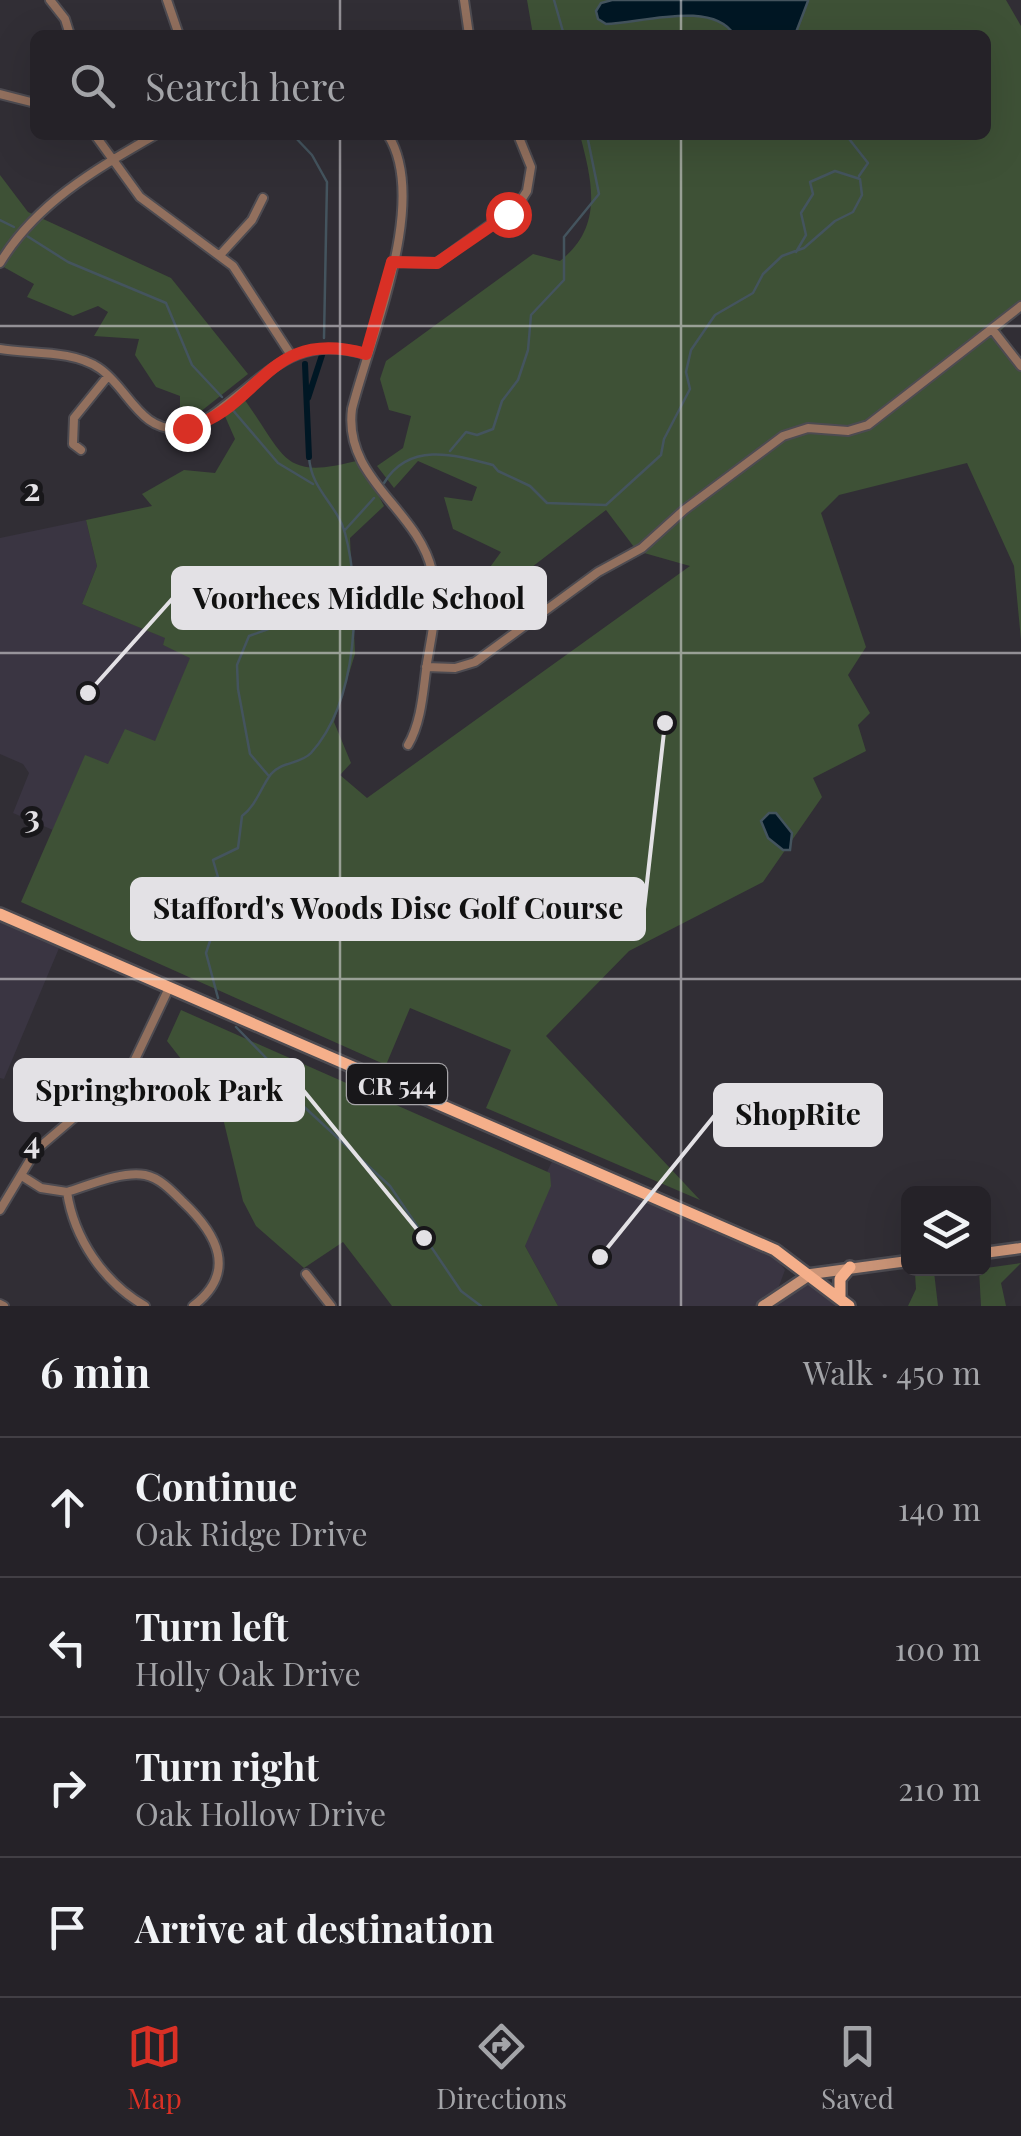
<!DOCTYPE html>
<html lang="en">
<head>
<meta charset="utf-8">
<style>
  body { margin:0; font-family:"Playfair Display",serif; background:#312f34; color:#f1f3f6 }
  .controls { position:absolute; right:30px; bottom:30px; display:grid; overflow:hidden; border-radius:15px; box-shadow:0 10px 40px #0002 }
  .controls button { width:90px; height:90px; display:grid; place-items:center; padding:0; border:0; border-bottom:2px solid #423f45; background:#252228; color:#f1f3f6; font:50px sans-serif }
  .stop { position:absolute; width:30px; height:30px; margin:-22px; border:8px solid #d93025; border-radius:50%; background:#fff }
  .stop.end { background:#d93025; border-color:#fff; box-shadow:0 2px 10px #0008 }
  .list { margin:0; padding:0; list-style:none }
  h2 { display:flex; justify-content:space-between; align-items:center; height:130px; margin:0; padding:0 40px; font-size:42px }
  h2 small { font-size:32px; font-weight:400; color:#a3a4a8 }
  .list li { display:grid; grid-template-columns:65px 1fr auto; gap:30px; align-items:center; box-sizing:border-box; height:140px; padding:0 40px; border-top:2px solid #423f45 }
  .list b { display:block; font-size:38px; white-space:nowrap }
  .list p { margin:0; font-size:32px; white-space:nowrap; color:#a3a4a8 }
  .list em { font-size:32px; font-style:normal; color:#a3a4a8 }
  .icon { flex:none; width:55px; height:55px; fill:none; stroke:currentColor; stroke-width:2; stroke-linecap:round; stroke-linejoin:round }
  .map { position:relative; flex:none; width:1021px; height:1306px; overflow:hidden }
  .search { position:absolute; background:#252228; box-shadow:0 10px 40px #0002; left:30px; right:30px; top:30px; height:110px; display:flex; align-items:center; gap:25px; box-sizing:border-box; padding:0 35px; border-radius:15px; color:#a3a4a8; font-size:38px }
  .sheet { height:690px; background:#252228 }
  nav { display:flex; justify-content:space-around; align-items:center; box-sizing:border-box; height:140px; border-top:2px solid #423f45; background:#252228; font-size:28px; color:#a3a4a8 }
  nav a { display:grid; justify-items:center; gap:5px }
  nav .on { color:#d93025 }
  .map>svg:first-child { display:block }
</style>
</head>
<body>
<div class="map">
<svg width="1021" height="1306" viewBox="0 0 1021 1306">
  <rect width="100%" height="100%" fill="#312e35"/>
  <path fill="#3a3542" d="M86,520l11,46 -15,38 84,34 -3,7 28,12 -36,85 -47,22 -23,-8 -32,74 -40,-17 16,-40 -6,-9 -23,-10v-216z
    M0,914l62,27 -58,138 -4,-1z
    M556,1153l212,94 17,23 -9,24 35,-20 38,32h-291l-33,-60 -11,-4z"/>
  <path fill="#3e5136" d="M527,0h479l15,26v285l-25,24 25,34v271l-7,-74 -47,-103 -128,32 -18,18 45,134 -18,28 22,38 -12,12 8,26 -53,27 9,19 -59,85 -134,69 -83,85 154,164 -214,-92 25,-58 -101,-42 -24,57 -365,-163 64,-147 23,9 17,-35 30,12 35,-83 -27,-13 2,-7 -83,-34 15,-38 -11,-46 66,-14 -10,-12 42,-24 31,3 20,-34 -11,-25 20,-15c43,59 37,82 116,61l24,46 -34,32 5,116 -21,68 17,41 -11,12 27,23 323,-232 -53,-15 -31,-41 -118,91 -54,26 1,-32 45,-14 21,-29 -48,-23 -9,-32 28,4 5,-14 -59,-26 -24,27 -17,-22 26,-18 8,-32 -22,-6 -9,-31 6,-18 147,-107 27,7c43,-34 33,-77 20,-126h406v-100h-453z
    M0,175l28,37 143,66 77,96 -53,42 -15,-1v-19l-24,-9 -21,-32 4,-16 -45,-3 14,-24 -10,-6 -25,10 -46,-19 7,-13 -34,-19z
    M181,1010l369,163 1,13 -26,60 33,60h-166l-49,-64 -39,26 -48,-42 -13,-25 -22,-91 -54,-69z
    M1021,1263l-20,20 5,23h-25l-2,-37z
    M934,1272l4,34h-30l8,-17 -1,-15z"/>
  <path fill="#001724" stroke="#44545e" stroke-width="2.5" d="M612,0h196v1l-13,34h-61c-21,-35 -93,-12 -128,-11l-8,-5 -2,-8 5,-8z
    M769,813h7l16,20 -2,17h-7l-15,-12 -7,-17z"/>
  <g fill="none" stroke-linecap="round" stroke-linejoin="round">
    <path stroke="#44545e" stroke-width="2.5" d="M554,0l10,35
      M293,135l19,20 15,27 -3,156
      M846,135l22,28 -9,13
      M0,220l14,7
      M27,236l41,26 98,41 26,62 30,32
      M231,408l47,55 35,21
      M450,451l16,-19 11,3 16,-6 9,-28 16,-21 10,-30 3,-35 33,-35v-43l35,-43 -12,-59
      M384,483c25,-42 72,-28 109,-18l5,6 32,15 17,17 59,2 55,-50 3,-16 26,-50 -4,-17 5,-22 24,-35 38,-22 10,-19 19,-18 22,-8 31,-27 18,-9 9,-17 -2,-16 -25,-8 -25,11 3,12 -12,19 5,22 -10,17
      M345,530l29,-32
      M268,775l-18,-21 -12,-65 -1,-24 12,-29 39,-14 14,3 21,-28 22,-3 9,-7
      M218,998l-12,-45 7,-21 -22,-37 10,-13 17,-5 -5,-17 25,-12 4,-32c14,-10 19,-29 29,-42 9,-12 30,-10 40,-21 47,-52 51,-157 34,-220 -8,-29 -34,-43 -36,-76
      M236,1027l38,39 14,26 102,94 71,105 20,15"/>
    <path stroke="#001724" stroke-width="6" d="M305,364l4,93
      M308,398l15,-46"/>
    <defs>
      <path id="minor" d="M50,0l15,19 5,16
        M167,0l12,35
        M464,0l5,35
        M0,94l35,9
        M95,135l45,62 93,69 58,89
        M388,135c42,66 -18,202 -36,274 -9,70 66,100 80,162 8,31 0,61 -5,92 -4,27 -5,58 -19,82
        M221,254l31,-34 11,-22
        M392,262l45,1 81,-58 9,-14 4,-24 -13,-32
        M0,263c36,-60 96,-94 155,-128
        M992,329l29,37
        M0,349c30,5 73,1 99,19 29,19 41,66 83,60 17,-2 28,-11 41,-21 51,-39 75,-72 143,-53
        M81,450l-8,-6 1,-26 34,-42
        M426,667l29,1 20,-6 123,-90 44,-24 42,-38 99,-74 25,-8 40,3 20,-6 153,-119
        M22,1176l19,12 26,4
        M0,1210l36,-60 94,-80 39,-82
        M306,1274l25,32
        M0,1304l4,2
        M145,1306c-42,-24 -71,-68 -78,-114 23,-7 54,-21 78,-17 15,3 27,16 38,27 34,32 55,70 10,104"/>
      <path id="secondary" d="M984,1253l37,-5
        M763,1306l48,-32 97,-13"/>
      <path id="primary" d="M0,914l775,336 74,56
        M840,1298v-19l10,-12"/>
    </defs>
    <use href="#minor" stroke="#4d4b51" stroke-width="12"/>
    <use href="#secondary" stroke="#4d4b51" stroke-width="15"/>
    <use href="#primary" stroke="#4d4b51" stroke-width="16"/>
    <use href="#minor" stroke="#92705e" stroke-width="8"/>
    <use href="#secondary" stroke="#ca9477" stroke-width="10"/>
    <use href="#primary" stroke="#f5af8a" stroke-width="11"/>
  </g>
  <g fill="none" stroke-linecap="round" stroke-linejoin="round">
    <path stroke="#d93025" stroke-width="12" d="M187,428c76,-21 79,-102 179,-74l26,-92 45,1 71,-49"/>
  </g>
  <path fill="none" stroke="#e3e1e5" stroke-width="2.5" stroke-opacity="0.55" d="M340,0v35M681,0v35M340,135v1171M681,135v1171M0,326h1021M0,653h1021M0,979h1021"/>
  <g text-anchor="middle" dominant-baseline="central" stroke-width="10" stroke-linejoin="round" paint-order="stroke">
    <rect fill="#18171a" stroke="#a6a4a8" stroke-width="2.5" x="347" y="1064" width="100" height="40" rx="8"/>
    <g font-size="25" font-weight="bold" fill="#e3e1e5">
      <text x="397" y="1084">CR 544</text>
    </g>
  </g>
  <g font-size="32" text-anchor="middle" font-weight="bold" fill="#e3e1e5" stroke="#18171a" stroke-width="10" stroke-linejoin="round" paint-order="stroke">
    <text x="32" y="501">2</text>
    <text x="32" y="828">3</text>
    <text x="32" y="1154">4</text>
  </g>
  <path fill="none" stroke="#e3e1e5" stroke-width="4" d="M88 693L173 598M665 723L644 909M424 1238L303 1090M600 1257L715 1115"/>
  <g fill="#e3e1e5" stroke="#18171a" stroke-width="4">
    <circle cx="88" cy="693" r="10"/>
    <circle cx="665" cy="723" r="10"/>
    <circle cx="424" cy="1238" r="10"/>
    <circle cx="600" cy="1257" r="10"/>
  </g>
  <g fill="#e3e1e5" stroke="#e3e1e5" stroke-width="4">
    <rect x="173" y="568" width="372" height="60" rx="10"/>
    <rect x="132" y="879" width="512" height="60" rx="10"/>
    <rect x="15" y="1060" width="288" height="60" rx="10"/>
    <rect x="715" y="1085" width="166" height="60" rx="10"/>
  </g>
  <g font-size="30" text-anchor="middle" font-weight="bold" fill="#111">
    <text x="359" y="609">Voorhees Middle School</text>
    <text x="388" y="919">Stafford's Woods Disc Golf Course</text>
    <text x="159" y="1101">Springbrook Park</text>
    <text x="798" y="1125">ShopRite</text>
  </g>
</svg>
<div class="controls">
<button><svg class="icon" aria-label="layers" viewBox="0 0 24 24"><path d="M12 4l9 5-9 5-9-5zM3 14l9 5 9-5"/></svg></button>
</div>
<div class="stop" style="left:508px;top:214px"></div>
<div class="stop end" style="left:187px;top:428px"></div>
<div class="search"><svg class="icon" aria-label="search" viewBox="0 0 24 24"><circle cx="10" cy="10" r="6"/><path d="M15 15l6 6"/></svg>Search here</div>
</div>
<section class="sheet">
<h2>6 min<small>Walk · 450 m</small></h2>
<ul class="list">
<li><svg class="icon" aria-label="ahead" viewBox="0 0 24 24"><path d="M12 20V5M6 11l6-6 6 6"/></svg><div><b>Continue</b><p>Oak Ridge Drive</p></div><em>140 m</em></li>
<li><svg class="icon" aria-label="left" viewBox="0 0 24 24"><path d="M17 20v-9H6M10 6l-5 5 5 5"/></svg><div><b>Turn left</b><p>Holly Oak Drive</p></div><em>100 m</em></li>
<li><svg class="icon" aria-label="right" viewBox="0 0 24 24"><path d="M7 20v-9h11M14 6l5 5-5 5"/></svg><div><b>Turn right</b><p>Oak Hollow Drive</p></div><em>210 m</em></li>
<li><svg class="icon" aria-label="arrive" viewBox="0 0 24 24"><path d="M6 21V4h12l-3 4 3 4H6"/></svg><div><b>Arrive at destination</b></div></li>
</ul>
</section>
<nav>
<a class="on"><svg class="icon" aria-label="map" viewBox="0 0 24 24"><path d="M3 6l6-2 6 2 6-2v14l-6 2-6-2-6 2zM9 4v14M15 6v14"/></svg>Map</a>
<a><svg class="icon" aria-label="directions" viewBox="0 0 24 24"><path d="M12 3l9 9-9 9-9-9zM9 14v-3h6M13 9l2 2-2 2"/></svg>Directions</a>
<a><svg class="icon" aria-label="saved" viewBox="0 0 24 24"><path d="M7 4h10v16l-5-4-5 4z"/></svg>Saved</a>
</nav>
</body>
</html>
